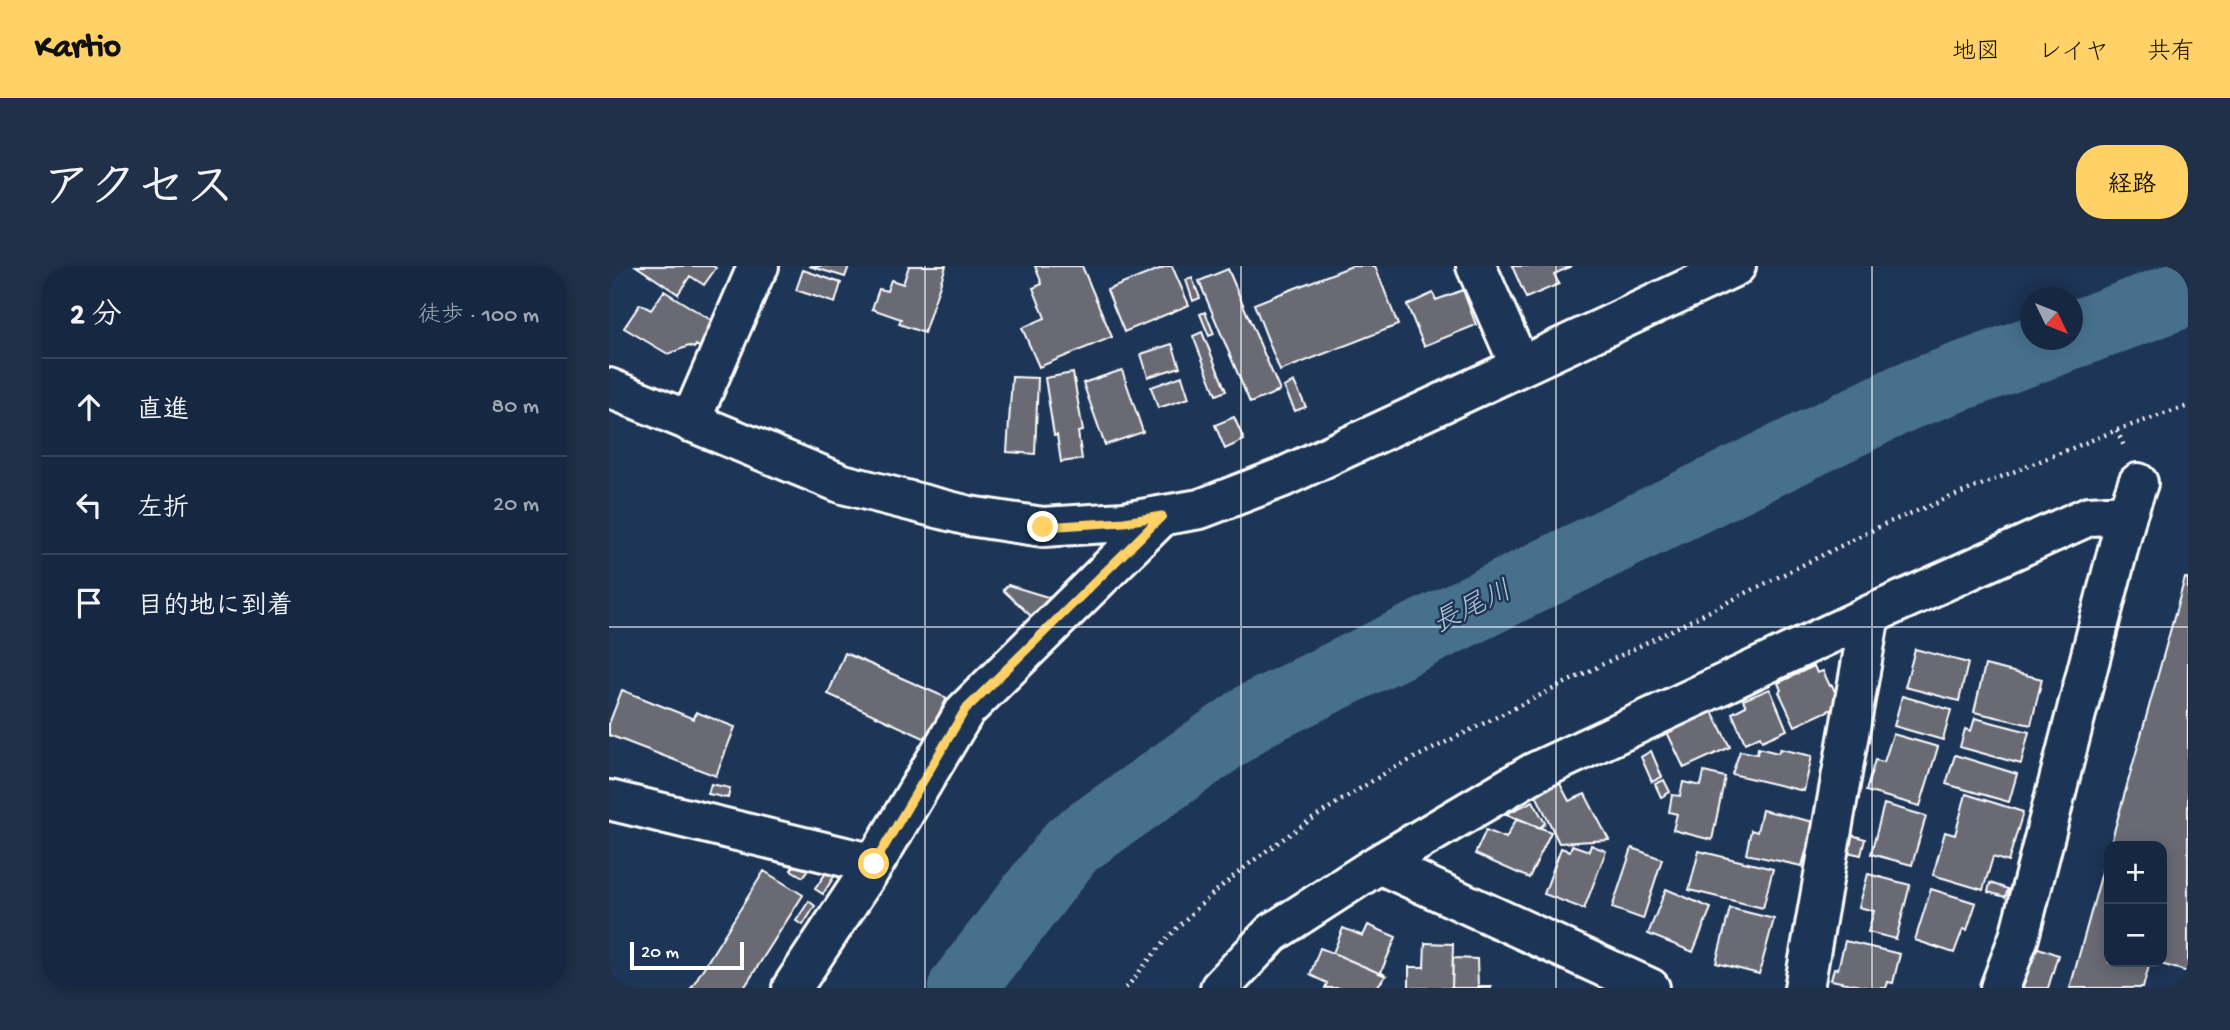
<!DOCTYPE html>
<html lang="ja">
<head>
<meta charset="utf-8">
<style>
  body { margin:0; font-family:"Gochi Hand","Klee One",sans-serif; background:#1f3048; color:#f1f3f6 }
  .controls { position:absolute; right:21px; bottom:21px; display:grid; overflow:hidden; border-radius:14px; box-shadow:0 4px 18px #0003 }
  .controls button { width:63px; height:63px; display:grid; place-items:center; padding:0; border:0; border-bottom:2px solid #35445a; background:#162841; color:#f1f3f6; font:35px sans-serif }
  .compass { position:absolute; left:1411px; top:21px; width:63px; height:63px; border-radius:50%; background:#162841; box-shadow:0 4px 18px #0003; rotate:133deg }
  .scale { position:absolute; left:21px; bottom:18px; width:114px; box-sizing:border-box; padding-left:7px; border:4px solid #fff; border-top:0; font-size:19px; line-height:24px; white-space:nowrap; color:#fff; -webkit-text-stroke:5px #1d3557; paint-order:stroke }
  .stop { position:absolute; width:21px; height:21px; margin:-16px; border:5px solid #ffd166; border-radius:50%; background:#fff }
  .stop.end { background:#ffd166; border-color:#fff; box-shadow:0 2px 7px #0008 }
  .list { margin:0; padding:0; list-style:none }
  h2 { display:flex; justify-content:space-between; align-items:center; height:91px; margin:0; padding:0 28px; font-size:30px }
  h2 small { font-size:23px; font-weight:400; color:#9ea6b1 }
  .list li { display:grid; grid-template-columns:46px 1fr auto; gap:21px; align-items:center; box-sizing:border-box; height:98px; padding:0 28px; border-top:2px solid #35445a }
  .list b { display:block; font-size:26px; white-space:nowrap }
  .list em { font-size:23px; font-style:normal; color:#9ea6b1 }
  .icon { flex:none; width:38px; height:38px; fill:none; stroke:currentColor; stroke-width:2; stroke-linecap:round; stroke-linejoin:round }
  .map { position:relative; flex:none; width:1579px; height:722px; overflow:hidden; border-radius:28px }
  header { display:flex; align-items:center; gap:42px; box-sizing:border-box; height:98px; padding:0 35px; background:#ffd166; color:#111 }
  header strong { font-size:33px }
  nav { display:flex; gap:38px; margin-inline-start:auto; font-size:24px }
  .intro { display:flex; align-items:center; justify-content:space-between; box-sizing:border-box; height:168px; padding:0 42px }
  h1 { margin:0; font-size:49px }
  .button { padding:18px 32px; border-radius:28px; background:#ffd166; color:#111; font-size:24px; font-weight:700 }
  main { display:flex; gap:42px; padding:0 42px }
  aside { flex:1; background:#162841; border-radius:28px; box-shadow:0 4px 18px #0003 }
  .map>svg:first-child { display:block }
</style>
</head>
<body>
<header>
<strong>Kartio</strong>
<nav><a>地図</a><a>レイヤ</a><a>共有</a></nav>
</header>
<div class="intro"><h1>アクセス</h1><a class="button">経路</a></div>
<main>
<aside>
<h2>2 分<small>徒歩 · 100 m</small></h2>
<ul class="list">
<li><svg class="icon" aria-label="ahead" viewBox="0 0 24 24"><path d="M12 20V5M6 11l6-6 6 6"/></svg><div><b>直進</b></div><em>80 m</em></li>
<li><svg class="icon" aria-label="left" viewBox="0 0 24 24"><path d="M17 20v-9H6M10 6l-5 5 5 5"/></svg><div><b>左折</b></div><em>20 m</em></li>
<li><svg class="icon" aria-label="arrive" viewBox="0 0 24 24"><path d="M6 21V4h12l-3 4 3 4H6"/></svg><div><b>目的地に到着</b></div></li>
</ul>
</aside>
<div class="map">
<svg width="1579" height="722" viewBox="0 0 1579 722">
  <rect width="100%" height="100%" fill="#1d3557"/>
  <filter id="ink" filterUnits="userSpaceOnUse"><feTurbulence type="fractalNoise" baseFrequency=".0143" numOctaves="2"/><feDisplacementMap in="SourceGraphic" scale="14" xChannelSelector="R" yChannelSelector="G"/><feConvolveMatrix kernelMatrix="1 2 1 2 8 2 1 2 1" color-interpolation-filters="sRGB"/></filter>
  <g filter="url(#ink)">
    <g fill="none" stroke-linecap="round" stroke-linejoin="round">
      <path stroke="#466f8d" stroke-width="68" d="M1464,69l115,-43
        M353,722l110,-143 184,-130 649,-318 155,-57"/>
    </g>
    <path fill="#6a6a74" stroke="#fff" stroke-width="2" d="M27,0h77l3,2 -12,17 -14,-9 -12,18z
      M200,0h40l-4,11z
      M300,0h37l-22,67 -25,-9 2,-5 -29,-10 7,-20 8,2 4,-11 12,4z
      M426,0h47l30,71 -73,30 -17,-39 23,-10 -12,-30 9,-4z
      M558,0h5l17,39 -65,27 -17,-42z
      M743,0h23l23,59 -118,46 -26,-67z
      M903,0h60l-18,8 5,10 -33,14z
      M619,3l52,122 -30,12 -51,-122z
      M194,4l38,13 -6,20 -39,-13z
      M583,12l8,20 -7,3 -7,-21z
      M854,24l13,35 -52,21 -17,-41 26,-12 3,7z
      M55,25l55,34 -16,25 -7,-5 -2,3 -5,-2 -21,8 -44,-26 16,-24 11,6z
      M596,46l9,22 -5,2 -9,-22z
      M593,66l24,59 -10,4 -23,-59z
      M563,78l8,23 -32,10 -7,-23z
      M513,104l21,62 -38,13 -22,-62z
      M464,107l10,58 -5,1 4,27 -21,3 -4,-27 -3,1 -9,-58z
      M573,110l7,22 -31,10 -7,-21z
      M403,111l26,1 -3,76 -28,-2z
      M685,116l12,25 -11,4 -11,-24z
      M625,151l10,23 -19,9 -10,-24z
      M1576,312l3,1v393l-34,-10h8v-116h-52z
      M399,319l43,13 -18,20 -30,-28z
      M1306,383l53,14 -9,38 -54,-14z
      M236,387l102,45 -21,41 -98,-45z
      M1376,399l57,14 -11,46 -57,-13z
      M1205,400l3,7 6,-2 7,15 2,-1 9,20 -46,21 -16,-34 2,-2 -3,-7z
      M1161,423l17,41 -25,11 -2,-5 -15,7 -13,-30 14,-7 -3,-6z
      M13,424l72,29 2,-7 39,15 -19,49 -107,-41v-11z
      M1293,430l49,14 -8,30 -49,-14z
      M1102,443l19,38 -46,21 -18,-38z
      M1366,452l54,14 -8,32 -61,-17 5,-18 6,2z
      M1284,468l45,13 -18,59 -54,-15 9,-31 9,2z
      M1149,482l20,5 2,-4 32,7 -8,35 -72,-17 8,-23 17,3z
      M1042,485l11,26 -10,5 -11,-25z
      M1346,489l62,19 -8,28 -63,-18z
      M1095,506l21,5 -13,63 -39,-10 4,-16 -8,-2 3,-17 8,1 3,-14 18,4z
      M1055,514l6,12 -9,5 -6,-13z
      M950,516l10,19 16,-7 24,46 -50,3 -23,-48z
      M102,518l19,4 -2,10 -20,-4z
      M1357,528l57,18 -15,50 -15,-5 -10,33 -50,-15 12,-43 10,3z
      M924,535l12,22 -5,5 -34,-14z
      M1275,538l42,12 -14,49 -41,-11z
      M1153,544l52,12 -12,44 -56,-12 5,-24 6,2z
      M908,552l34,14 -22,46 -54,-24 11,-24 20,8z
      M1233,566l23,7 -4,16 -23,-5z
      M963,579l17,6 2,-6 15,6 -22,58 -40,-15 17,-46 9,3z
      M1500,581v115h41l-7,26h-73z
      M1023,582l30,11 -19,60 -31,-11z
      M1090,585l74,18 -10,39 -74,-18z
      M190,592l12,8 -8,11 -12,-7z
      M219,604l7,5 -12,19 -8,-5z
      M155,605l39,24 -59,93h-53z
      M1259,608l42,11 -14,54 -28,-7 6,-21 -15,-4z
      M1381,617l18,6 -3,8 -17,-5z
      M1057,623l45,19 -18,44 -45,-18z
      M1322,623l45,14 -9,27 -4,-1 -9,24 -39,-13z
      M200,635l6,5 -12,19 -7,-4z
      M1121,642l44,11 -15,55 -43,-11z
      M759,659l28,12 -15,35 5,4 -53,-23 10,-25 20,8z
      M1236,675l55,13 -7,29 -5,-1 -2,6h-16l-39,-8 3,-12 4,1z
      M816,677l28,1 -1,44h-43v-21h15z
      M1424,680l25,9 -10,33h-28z
      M711,682l13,5 53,23 -10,12h-51l2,-5 -17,-8z
      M844,692l24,1 1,27h13v2h-39z"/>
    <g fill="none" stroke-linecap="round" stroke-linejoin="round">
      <defs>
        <path id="minor" d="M867,0l44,100
          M0,122l234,96 126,32 74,11 81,-5 76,-13 81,-31 455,-212
          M81,156l65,-150 4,-6
          M1518,248l11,-31
          M0,534l265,64
          M770,598l271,124
          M183,722l82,-124 91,-153 197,-195
          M611,722l52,-55 107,-69 154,-91 337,-158 219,-99 38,-2 -108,423 -19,51
          M1195,722l66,-373"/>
      </defs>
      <use href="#minor" stroke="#fff" stroke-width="44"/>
      <path stroke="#fff" stroke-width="4.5" stroke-dasharray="2 5" stroke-linecap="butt" d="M1508,164l8,19
        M517,722c17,-20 33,-42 52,-61 62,-64 138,-112 214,-158l495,-246 230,-93 71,-24"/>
      <use href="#minor" stroke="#1d3557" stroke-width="38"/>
    </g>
  </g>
  <g fill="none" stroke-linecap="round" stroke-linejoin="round" filter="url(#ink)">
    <path stroke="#ffd166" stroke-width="9" d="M265,598l91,-154 197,-194 -38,6 -81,5"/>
  </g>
  <path fill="none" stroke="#fff" stroke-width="2" stroke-opacity="0.55" d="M316,0v722M632,0v722M947,0v722M1263,0v722M0,361h1579"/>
  <g text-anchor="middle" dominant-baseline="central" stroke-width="5" stroke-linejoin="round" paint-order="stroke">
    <g font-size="28" font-style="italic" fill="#b5c5d1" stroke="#1d3557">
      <text transform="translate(864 343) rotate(-26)">長尾川</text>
    </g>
  </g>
</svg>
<div class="controls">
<button>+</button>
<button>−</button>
</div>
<svg class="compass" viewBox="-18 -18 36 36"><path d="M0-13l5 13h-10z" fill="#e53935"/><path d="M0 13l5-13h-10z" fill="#9ea6b1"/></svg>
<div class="scale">20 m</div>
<div class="stop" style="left:265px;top:598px"></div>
<div class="stop end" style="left:434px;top:261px"></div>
</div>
</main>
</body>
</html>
